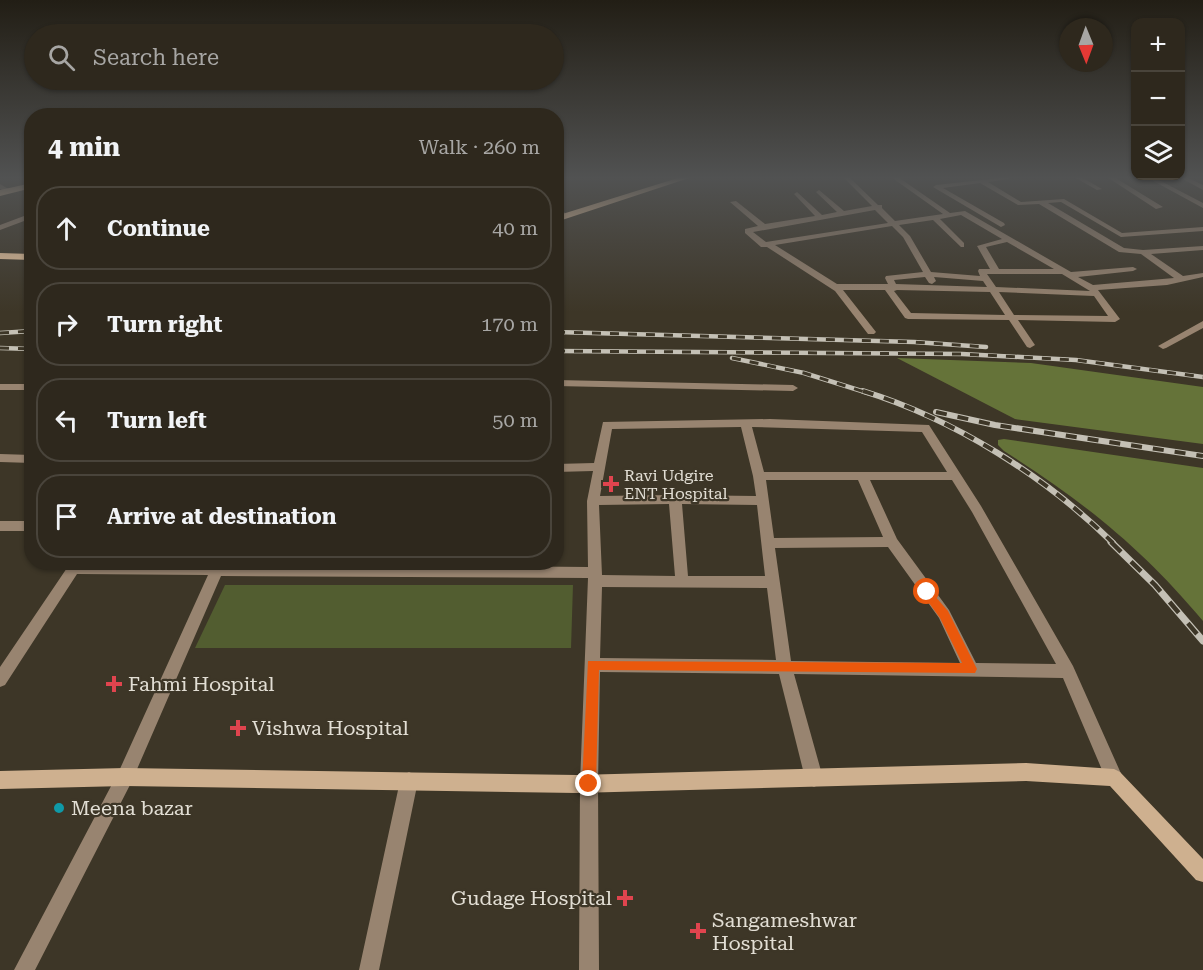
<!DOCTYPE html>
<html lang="en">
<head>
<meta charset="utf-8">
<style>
  body { margin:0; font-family:"Roboto Serif",serif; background:#3a342a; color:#f1f3f6 }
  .controls { position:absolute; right:18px; top:18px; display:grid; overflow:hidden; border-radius:12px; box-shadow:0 2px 4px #0004 }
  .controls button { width:54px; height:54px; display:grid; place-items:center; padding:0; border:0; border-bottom:2px solid #49443b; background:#2e281d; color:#f1f3f6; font:30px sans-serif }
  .compass { position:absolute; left:1059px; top:18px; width:54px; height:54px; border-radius:50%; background:#2e281d; box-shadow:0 2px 4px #0004; rotate:179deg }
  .stop { position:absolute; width:18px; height:18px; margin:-14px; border:4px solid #ea580c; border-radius:50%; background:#fff }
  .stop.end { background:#ea580c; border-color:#fff; box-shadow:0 2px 6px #0008 }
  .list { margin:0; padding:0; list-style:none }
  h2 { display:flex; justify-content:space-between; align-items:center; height:78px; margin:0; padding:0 24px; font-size:26px }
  h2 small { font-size:20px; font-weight:400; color:#a7a6a4 }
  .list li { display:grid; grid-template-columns:39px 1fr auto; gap:18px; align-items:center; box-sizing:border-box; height:84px; margin:0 12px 12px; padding:0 12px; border:2px solid #49443b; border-radius:24px }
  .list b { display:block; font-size:22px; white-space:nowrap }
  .list em { font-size:20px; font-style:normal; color:#a7a6a4 }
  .icon { flex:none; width:33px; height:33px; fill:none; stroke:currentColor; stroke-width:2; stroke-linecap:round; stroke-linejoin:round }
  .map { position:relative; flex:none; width:1203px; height:970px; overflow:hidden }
  .search { position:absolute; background:#2e281d; box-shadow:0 2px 4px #0004; left:24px; top:24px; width:540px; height:66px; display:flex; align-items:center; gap:15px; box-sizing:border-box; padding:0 21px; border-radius:33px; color:#a7a6a4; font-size:22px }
  .panel { position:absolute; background:#2e281d; box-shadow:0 2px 4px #0004; left:24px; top:108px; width:540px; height:462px; border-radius:24px }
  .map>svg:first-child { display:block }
</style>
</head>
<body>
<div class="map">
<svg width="1203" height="970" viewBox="0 0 1203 970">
  <rect width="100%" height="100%" fill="#3d3627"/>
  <path fill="#525d30" d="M225,585h348l-2,63h-376z"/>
  <path fill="#657339" d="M897,358l134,5 172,24v57l-188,-25z
    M1004,439l199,29v153c-61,-73 -119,-119 -199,-170l-6,-6v-5z"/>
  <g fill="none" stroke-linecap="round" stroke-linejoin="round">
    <path fill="#988470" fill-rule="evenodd" d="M843,177h6l29,28h4v3l13,13 48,-7 -52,-37h7l52,36 15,-2 106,61 62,-5 4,2 -4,2 -55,6 15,8 81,-7 -33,-24 -22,-2 -80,-48 -21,1 -38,-22 -37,5 61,35 1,2 -4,2 -68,-40 3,-2 73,-8v2l-21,3 33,20 43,-3 58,34 81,-6v4l-82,6 -60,-35 -13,1 76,45 19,2 60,-4v4l-52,4 32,22 20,-3v4l-36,8 -69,5 22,29 -5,3 -97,-2 17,25 -5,3 -3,-1 -18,-27 -101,-1 -3,-1 -20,-28h-42l33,42 -2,2h-6l-33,-43 -68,-44h-6l-16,-14v-4l13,-3 -28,-24 6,-1 29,23 50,-8 -20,-21 -1,-1 3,-2 25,23 15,-3 -20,-19 -1,-1 3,-2 25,21 28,-5zM875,210l13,13 -122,19 -13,-10zM961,215l41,24 -25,7 13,23h-11l-1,2 2,5 -49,-4 -21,-36 -11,-11 34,-5 28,27h3v-4l-24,-24zM892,226l11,11 20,35 -37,4 -1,2 3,6h-51l-62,-39zM1007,242l47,27h-55l-13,-22zM987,274h75l28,17 -94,-4zM925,277l4,6 3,1 4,-3 -2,-4 49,4 4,6 -91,-3 -2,-4zM897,290l93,2 15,23 -94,-2 -17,-22zM999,292l95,4 14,20 -94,-1z
      M1074,177h7l21,12 -5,1z
      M1107,177h7l49,30 -7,2z
      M1146,177h7l50,26v5z
      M1179,177h7l17,8v5z
      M0,184l10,6v2h-4l-6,-3z
      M556,210l13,4 1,2 -4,2 -10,-3z
      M32,213v5l-32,12v-5z
      M1203,321v7l-37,20 -3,1 -5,-3z
      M556,380l237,5 5,3 -5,3 -237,-5z
      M0,384h32v6h-32z
      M770,419l159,6 52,81 92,160 50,112 -3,6 -6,3 -6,-3 -45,-106 -269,-4 29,104 -3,6 -6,3 -6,-3 -3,-6 -26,-104 -179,-2 -2,112 1,186h-20l1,-186 8,-206 -367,-2 -90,207 -96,187h-21l105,-199 89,-196 -131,-1 -72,111 -5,2v-20l71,-105 517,5 -1,-66 6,-30 -37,1v-8l38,-1 9,-41zM741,427l12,49 3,20 -81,-1 -75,1 12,-67zM752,427l170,5 25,40h-183zM766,480h92l25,57 -109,1zM870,480h82l20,32 84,152 -80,-1 -27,-53 -52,-71zM669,504l6,72 -73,-1 -3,-70zM682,504l75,1 8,71h-77zM888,547l51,71 21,45 -169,-2 -16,-113zM602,587l165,1 9,72 -176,-2z
      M0,454l32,1v8l-32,-1z
      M0,521h32v10h-32z
      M409,772l6,3 3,6 -39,189h-20l41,-189 3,-6z"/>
    <path fill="#ceb08f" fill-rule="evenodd" d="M1026,763l88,6 6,3 83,87v23l-7,-2 -86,-94 -84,-5 -449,12 -452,-7 -125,3v-18l125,-3 452,7z"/>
    <path fill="#f9d1a6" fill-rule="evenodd" d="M681,177h11l-136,45v-6z
      M32,183v5l-32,8v-6z
      M0,253l32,1v6l-32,-1z"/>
    <defs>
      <path id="rail-far2" d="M556,332l358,10 72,5
        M0,333l32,-2
        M0,348l32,1
        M556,351l406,3 114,6 127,17
        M732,358l72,15 64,20"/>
      <path id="rail-far1" d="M863,391c91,28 182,85 250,152
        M936,412l59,13 208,31"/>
      <path id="rail" d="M1111,542l44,43 48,56"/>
    </defs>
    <use href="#rail-far2" stroke="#c4c0b5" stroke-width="4.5"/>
    <use href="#rail-far1" stroke="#c4c0b5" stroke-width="6"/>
    <use href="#rail" stroke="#c4c0b5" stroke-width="7"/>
    <use href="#rail-far2" stroke="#3d3627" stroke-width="3" stroke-dasharray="9" stroke-linecap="butt"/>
    <use href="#rail-far1" stroke="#3d3627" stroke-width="4" stroke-dasharray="11" stroke-linecap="butt"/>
    <use href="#rail" stroke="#3d3627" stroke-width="4.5" stroke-dasharray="14" stroke-linecap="butt"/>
  </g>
  <linearGradient id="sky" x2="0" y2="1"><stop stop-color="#221e15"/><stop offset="0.57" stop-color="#515252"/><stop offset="1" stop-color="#515252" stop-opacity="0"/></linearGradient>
  <rect width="1203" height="312" fill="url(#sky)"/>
  <path fill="#ea580c" d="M927,587l21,24 29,58 -2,4 -376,-3 -3,114 -7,7 -5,-2 -2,-5 6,-123 374,2 -22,-45 -19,-26z"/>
  <g fill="#e0444e" stroke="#3d3627" stroke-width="2">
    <path d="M608 475h6v6h6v6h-6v6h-6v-6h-6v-6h6z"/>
    <path d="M111 675h6v6h6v6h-6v6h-6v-6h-6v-6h6z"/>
    <path d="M235 719h6v6h6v6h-6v6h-6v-6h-6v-6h6z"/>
    <path d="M622 889h6v6h6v6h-6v6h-6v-6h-6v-6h6z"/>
    <path d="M695 922h6v6h6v6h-6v6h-6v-6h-6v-6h6z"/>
  </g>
  <circle fill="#0f9aa8" stroke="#3d3627" stroke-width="2" cx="59" cy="808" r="6"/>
  <g text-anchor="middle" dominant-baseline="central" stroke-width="4.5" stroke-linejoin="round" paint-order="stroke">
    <g font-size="16" fill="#e2ded4" stroke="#3d3627" text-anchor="start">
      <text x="624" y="475">Ravi Udgire<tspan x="624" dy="18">ENT Hospital</tspan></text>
    </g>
    <g font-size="20" fill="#e2ded4" stroke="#3d3627" text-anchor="start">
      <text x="128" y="684">Fahmi Hospital</text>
      <text x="252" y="728">Vishwa Hospital</text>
      <text x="71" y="808">Meena bazar</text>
      <text x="612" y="898" text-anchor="end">Gudage Hospital</text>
      <text x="712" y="920">Sangameshwar<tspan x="712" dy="23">Hospital</tspan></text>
    </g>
  </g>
</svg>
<div class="controls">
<button>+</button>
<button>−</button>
<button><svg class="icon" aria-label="layers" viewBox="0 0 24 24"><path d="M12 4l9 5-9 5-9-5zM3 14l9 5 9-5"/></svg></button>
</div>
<svg class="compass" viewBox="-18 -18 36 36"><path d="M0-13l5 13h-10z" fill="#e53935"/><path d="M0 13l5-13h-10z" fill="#a7a6a4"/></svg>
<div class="stop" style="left:927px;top:592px"></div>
<div class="stop end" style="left:589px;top:784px"></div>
<div class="search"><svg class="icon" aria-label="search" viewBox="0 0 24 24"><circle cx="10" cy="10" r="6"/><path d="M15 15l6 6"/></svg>Search here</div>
<section class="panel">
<h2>4 min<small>Walk · 260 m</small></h2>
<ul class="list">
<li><svg class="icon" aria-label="ahead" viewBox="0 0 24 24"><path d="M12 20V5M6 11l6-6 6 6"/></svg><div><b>Continue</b></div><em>40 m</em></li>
<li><svg class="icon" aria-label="right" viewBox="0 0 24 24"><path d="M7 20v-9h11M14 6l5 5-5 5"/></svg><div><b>Turn right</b></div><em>170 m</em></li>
<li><svg class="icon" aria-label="left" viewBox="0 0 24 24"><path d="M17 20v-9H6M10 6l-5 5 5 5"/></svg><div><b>Turn left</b></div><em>50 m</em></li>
<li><svg class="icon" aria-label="arrive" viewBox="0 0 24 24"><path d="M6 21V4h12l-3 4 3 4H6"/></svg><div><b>Arrive at destination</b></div></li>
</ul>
</section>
</div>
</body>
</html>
